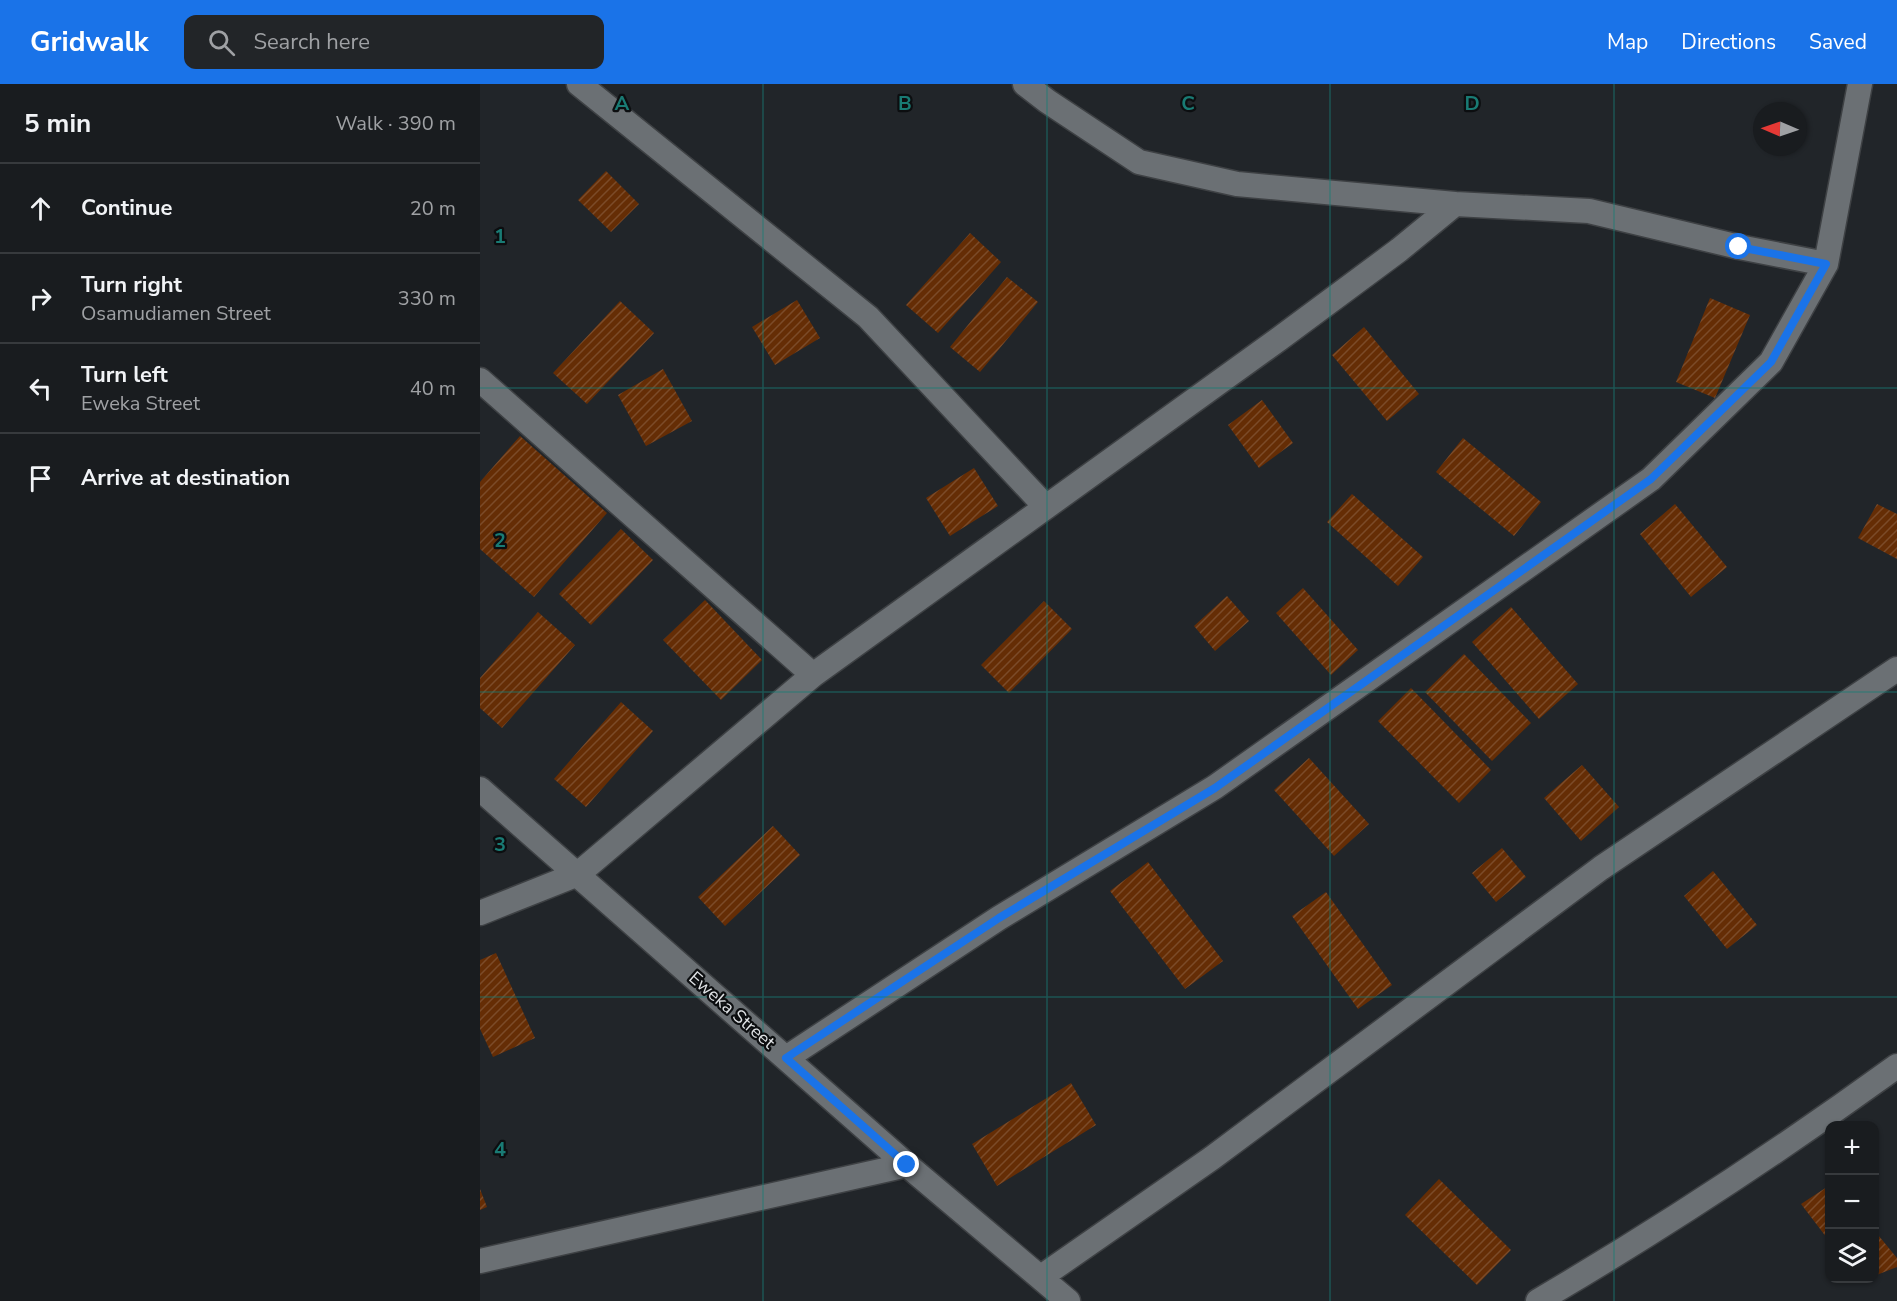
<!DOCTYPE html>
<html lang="en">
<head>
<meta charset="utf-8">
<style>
  body { margin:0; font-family:"Nunito Sans",sans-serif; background:#222528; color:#f1f3f6 }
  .controls { position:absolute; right:18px; bottom:18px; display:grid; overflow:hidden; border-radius:12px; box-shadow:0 2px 4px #0004 }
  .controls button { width:54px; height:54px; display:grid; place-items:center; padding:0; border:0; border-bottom:2px solid #373a3d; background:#191c1f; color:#f1f3f6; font:30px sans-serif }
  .compass { position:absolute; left:1273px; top:18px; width:54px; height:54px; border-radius:50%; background:#191c1f; box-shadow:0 2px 4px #0004; rotate:272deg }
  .stop { position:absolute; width:18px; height:18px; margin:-14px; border:4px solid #1a73e8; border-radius:50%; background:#fff }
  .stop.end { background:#1a73e8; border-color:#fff; box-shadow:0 2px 6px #0008 }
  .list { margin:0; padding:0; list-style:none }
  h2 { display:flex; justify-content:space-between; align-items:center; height:78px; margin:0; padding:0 24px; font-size:26px }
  h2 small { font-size:20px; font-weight:400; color:#9fa1a4 }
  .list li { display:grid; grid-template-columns:39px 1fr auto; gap:18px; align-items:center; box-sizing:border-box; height:90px; padding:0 24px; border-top:2px solid #373a3d }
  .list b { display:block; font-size:22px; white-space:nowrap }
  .list p { margin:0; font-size:20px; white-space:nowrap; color:#9fa1a4 }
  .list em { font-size:20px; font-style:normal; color:#9fa1a4 }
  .icon { flex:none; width:33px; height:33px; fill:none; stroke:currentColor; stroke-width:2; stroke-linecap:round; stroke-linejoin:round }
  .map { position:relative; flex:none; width:1417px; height:1217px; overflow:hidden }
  header { display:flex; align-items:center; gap:36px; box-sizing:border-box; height:84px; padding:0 30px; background:#1a73e8; color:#fff }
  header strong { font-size:28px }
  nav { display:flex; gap:33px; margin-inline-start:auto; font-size:21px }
  .search { width:420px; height:54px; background:#222528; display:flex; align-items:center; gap:15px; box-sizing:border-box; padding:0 21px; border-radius:12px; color:#9fa1a4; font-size:22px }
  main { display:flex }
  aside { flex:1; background:#191c1f }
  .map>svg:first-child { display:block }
</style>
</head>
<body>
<header>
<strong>Gridwalk</strong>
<div class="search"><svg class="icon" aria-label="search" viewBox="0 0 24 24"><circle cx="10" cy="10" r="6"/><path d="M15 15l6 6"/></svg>Search here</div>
<nav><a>Map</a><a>Directions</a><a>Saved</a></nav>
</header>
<main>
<aside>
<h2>5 min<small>Walk · 390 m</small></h2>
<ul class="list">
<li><svg class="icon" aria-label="ahead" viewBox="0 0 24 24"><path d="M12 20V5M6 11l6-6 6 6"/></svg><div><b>Continue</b></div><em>20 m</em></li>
<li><svg class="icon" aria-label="right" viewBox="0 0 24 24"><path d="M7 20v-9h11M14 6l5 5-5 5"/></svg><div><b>Turn right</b><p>Osamudiamen Street</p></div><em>330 m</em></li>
<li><svg class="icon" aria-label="left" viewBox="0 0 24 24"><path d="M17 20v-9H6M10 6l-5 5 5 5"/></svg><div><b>Turn left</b><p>Eweka Street</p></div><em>40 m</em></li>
<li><svg class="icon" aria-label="arrive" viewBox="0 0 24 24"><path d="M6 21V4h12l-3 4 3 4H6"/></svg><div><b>Arrive at destination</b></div></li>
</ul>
</aside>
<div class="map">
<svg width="1417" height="1217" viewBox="0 0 1417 1217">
  <defs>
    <pattern id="building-hatch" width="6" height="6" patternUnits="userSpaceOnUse" patternTransform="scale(1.5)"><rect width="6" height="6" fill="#652d05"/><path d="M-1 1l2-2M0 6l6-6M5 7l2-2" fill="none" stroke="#7b4b29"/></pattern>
  </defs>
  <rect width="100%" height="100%" fill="#212529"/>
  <path fill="url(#building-hatch)" d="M126,87l33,33 -28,28 -33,-32z
    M490,149l31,29 -63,71 -32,-28z
    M527,193l31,25 -58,70 -30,-25z
    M1230,214l40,17 -35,83 -39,-16z
    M317,216l23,38 -45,27 -23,-38z
    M140,217l34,32 -67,71 -34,-31z
    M884,243l55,67 -32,27 -55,-66z
    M183,285l29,52 -46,25 -28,-51z
    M782,316l31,43 -34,25 -31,-43z
    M40,352l87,77 -73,84 -54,-48v-67z
    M983,354l78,64 -27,34 -78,-64z
    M494,384l24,38 -48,30 -24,-38z
    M872,410l71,63 -25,29 -71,-64z
    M1195,420l52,63 -36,30 -51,-63z
    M1397,420l20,10v45l-39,-21z
    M141,445l32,31 -62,65 -32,-31z
    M823,504l55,62 -27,25 -55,-62z
    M747,512l22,25 -34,30 -21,-25z
    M225,516l57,60 -41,40 -58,-60z
    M564,517l28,28 -63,64 -28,-28z
    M1031,523l67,77 -39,35 -67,-77z
    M58,528l37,33 -73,83 -22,-20v-30z
    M984,570l67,69 -39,38 -67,-69z
    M931,604l80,82 -32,33 -81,-82z
    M141,618l32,29 -67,76 -32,-28z
    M829,674l60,66 -35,32 -60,-66z
    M1102,681l37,42 -38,34 -37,-43z
    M293,742l27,29 -75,71 -27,-29z
    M1022,764l24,29 -30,25 -24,-29z
    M668,778l75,99 -38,28 -75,-98z
    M1233,787l44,54 -30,24 -43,-53z
    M846,808l66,93 -34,24 -66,-93z
    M16,869l39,85 -42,19 -13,-28v-69z
    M591,999l25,42 -99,61 -25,-42z
    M959,1095l72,71 -34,35 -72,-70z
    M1350,1101v57l-29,-38z
    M0,1105l7,18 -7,3z
    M1394,1146l23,28v9l-23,9z"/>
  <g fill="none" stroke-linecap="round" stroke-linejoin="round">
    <defs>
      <path id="street" d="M99,0l289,233 177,189
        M545,0l22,17 92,61 98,22 218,20
        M0,296l333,295
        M0,705l427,376 161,136
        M0,829l98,-39 235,-199 466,-336 120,-89 56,-46 134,7 150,36 87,17
        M306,974l213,-140 216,-131 436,-308 120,-117 55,-98 34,-180
        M0,1177l427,-96
        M561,1193l171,-119 389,-290 296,-199
        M1058,1217c123,-72 243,-151 359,-235"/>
    </defs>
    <use href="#street" stroke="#3e4144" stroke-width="27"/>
    <use href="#street" stroke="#6b7074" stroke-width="24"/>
  </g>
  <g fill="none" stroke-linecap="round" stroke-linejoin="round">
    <path stroke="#1a73e8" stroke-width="8" d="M427,1081l-121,-107 213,-140 216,-130 436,-309 120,-117 55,-98 -87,-17"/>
  </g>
  <path fill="none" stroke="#197b74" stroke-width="1.5" stroke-opacity="0.55" d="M283,0v1217M567,0v1217M850,0v1217M1134,0v1217M0,304h1417M0,608h1417M0,913h1417"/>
  <g text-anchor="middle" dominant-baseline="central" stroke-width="4.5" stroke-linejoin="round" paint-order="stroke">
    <g font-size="18" fill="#e0e3e6" stroke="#0c0e10">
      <text transform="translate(252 926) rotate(41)">Eweka Street</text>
    </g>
  </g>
  <g font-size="20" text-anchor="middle" font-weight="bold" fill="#197b74" stroke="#0c0e10" stroke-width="4.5" stroke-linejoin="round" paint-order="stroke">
    <text x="142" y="26">A</text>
    <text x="425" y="26">B</text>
    <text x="708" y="26">C</text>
    <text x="992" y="26">D</text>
    <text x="20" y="159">1</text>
    <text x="20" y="463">2</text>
    <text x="20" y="767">3</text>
    <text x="20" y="1072">4</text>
  </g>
</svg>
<div class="controls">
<button>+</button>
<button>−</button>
<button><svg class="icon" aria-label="layers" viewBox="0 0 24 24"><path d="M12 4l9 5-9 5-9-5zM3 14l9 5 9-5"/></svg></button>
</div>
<svg class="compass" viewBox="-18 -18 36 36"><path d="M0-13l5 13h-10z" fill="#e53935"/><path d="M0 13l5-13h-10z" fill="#9fa1a4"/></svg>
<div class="stop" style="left:1259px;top:163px"></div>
<div class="stop end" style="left:427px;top:1081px"></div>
</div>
</main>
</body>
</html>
